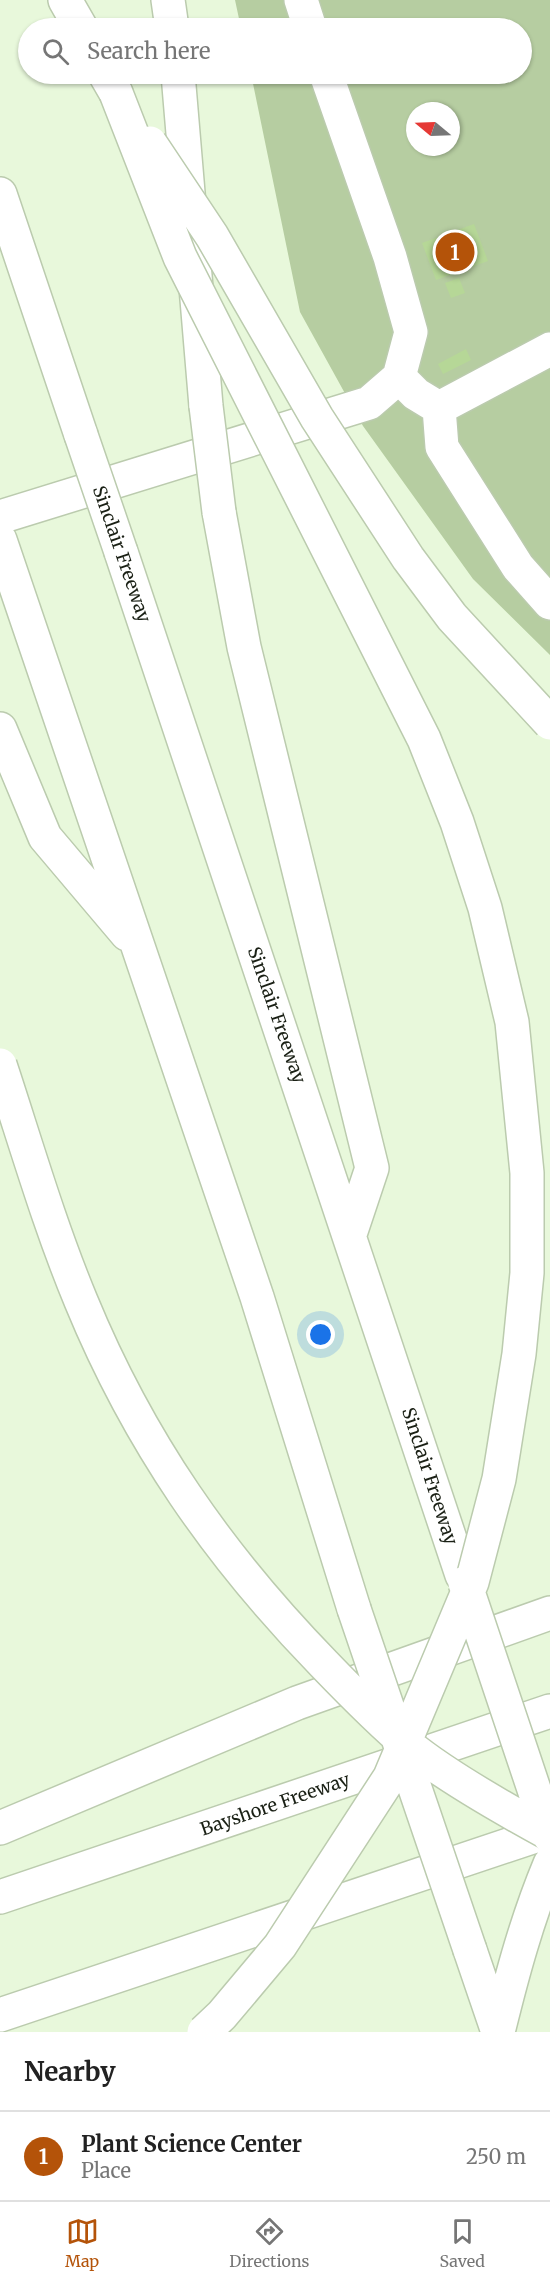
<!DOCTYPE html>
<html lang="en">
<head>
<meta charset="utf-8">
<style>
  body { margin:0; font-family:Merriweather,serif; background:#f2f2f2; color:#222 }
  .compass { position:absolute; left:406px; top:102px; width:54px; height:54px; border-radius:50%; background:#fff; box-shadow:0 2px 4px #0004; rotate:289deg }
  .you { position:absolute; left:321px; top:1335px; width:21px; height:21px; margin:-15px; border:4px solid #fff; border-radius:50%; background:#1a73e8; box-shadow:0 0 0 9px #1a73e833 }
  .badge { display:grid; place-items:center; width:39px; height:39px; border-radius:50%; background:#b45309; color:#fff; font-size:20px; font-weight:700 }
  .pin { position:absolute; translate:-50% -50%; border:3px solid #fff; box-shadow:0 2px 6px #0006 }
  .list { margin:0; padding:0; list-style:none }
  h2 { display:flex; justify-content:space-between; align-items:center; height:78px; margin:0; padding:0 24px; font-size:26px }
  h2 small { font-size:20px; font-weight:400; color:#767676 }
  .list li { display:grid; grid-template-columns:39px 1fr auto; gap:18px; align-items:center; box-sizing:border-box; height:90px; padding:0 24px; border-top:2px solid #e0e0e0 }
  .list b { display:block; font-size:22px; white-space:nowrap }
  .list p { margin:0; font-size:20px; white-space:nowrap; color:#767676 }
  .list em { font-size:20px; font-style:normal; color:#767676 }
  .icon { flex:none; width:33px; height:33px; fill:none; stroke:currentColor; stroke-width:2; stroke-linecap:round; stroke-linejoin:round }
  .map { position:relative; flex:none; width:550px; height:2032px; overflow:hidden }
  .search { position:absolute; background:#fff; box-shadow:0 2px 4px #0004; left:18px; right:18px; top:18px; height:66px; display:flex; align-items:center; gap:15px; box-sizing:border-box; padding:0 21px; border-radius:33px; color:#767676; font-size:22px }
  .sheet { height:168px; background:#fff }
  nav { display:flex; justify-content:space-around; align-items:center; box-sizing:border-box; height:84px; border-top:2px solid #e0e0e0; background:#fff; font-size:16px; color:#767676 }
  nav a { display:grid; justify-items:center; gap:3px }
  nav .on { color:#b45309 }
  .map>svg:first-child { display:block }
</style>
</head>
<body>
<div class="map">
<svg width="550" height="2032" viewBox="0 0 550 2032">
  <rect width="100%" height="100%" fill="#e8f8db"/>
  <path fill="#b6cda1" fill-rule="evenodd" d="M235,0h315v655l-77,-76 -110,-153 -63,-114 -49,-238h271v-46h-281zM415,111h36v36h-36z"/>
  <path fill="#b6d797" d="M474,224l14,37 -52,19 -14,-37z
    M459,278l6,15 -14,5 -6,-15z
    M466,349l5,11 -28,14 -5,-10z"/>
  <g fill="none" stroke-linecap="round" stroke-linejoin="round">
    <defs>
      <path id="minor" d="M301,0l9,28
        M399,377l17,17 23,14 111,-59
        M439,408l3,39 76,120 32,36
        M0,517l369,-114 30,-26 12,-45 -21,-75 -64,-183"/>
      <path id="highway" d="M65,0l16,28
        M168,0l4,28
        M105,74l11,19
        M178,74l28,332
        M0,194l81,241
        M219,512l25,135 128,521 -22,66
        M0,540l257,757 97,312
        M121,552l341,1023
        M0,729l45,108 82,97
        M0,1828l297,-125 253,-90
        M0,1897l550,-186
        M470,1950l28,82
        M0,2015l550,-184
        M498,2032c14,-57 29,-113 52,-168"/>
    </defs>
    <use href="#minor" stroke="#bbcbae" stroke-width="36"/>
    <use href="#highway" stroke="#bbcbae" stroke-width="36"/>
    <use href="#minor" stroke="#fff" stroke-width="33"/>
    <use href="#highway" stroke="#fff" stroke-width="33"/>
    <defs>
      <path id="highway-bridge" d="M116,93l64,164 244,482 33,83 28,86 27,114 15,151v100l-8,81 -20,125 -27,103 -82,195 -110,169 -58,69 -18,17
        M150,143l62,93 105,182 91,140 44,59 98,106
        M206,406l13,106
        M81,435l40,117
        M0,1065c26,79 49,159 81,236 58,141 138,255 243,363 27,28 55,57 85,82 38,31 97,64 141,88
        M465,1583l85,254
        M354,1609l116,341"/>
    </defs>
    <use href="#highway-bridge" stroke="#bbcbae" stroke-width="36" stroke-linecap="butt"/>
    <use href="#highway-bridge" stroke="#fff" stroke-width="33"/>
  </g>
  <g text-anchor="middle" dominant-baseline="central" stroke-width="4.5" stroke-linejoin="round" paint-order="stroke">
    <g font-size="18" fill="#1a2015" stroke="#fff">
      <text transform="translate(122 554) rotate(71)">Sinclair Freeway</text>
      <text transform="translate(277 1015) rotate(71)">Sinclair Freeway</text>
      <text transform="translate(430 1476) rotate(72)">Sinclair Freeway</text>
      <text transform="translate(275 1804) rotate(-19)">Bayshore Freeway</text>
    </g>
  </g>
</svg>
<svg class="compass" viewBox="-18 -18 36 36"><path d="M0-13l5 13h-10z" fill="#e53935"/><path d="M0 13l5-13h-10z" fill="#767676"/></svg>
<div class="you"></div>
<div class="pin badge" style="left:455px;top:252px">1</div>
<div class="search"><svg class="icon" aria-label="search" viewBox="0 0 24 24"><circle cx="10" cy="10" r="6"/><path d="M15 15l6 6"/></svg>Search here</div>
</div>
<section class="sheet">
<h2>Nearby<small></small></h2>
<ul class="list">
<li><span class="badge">1</span><div><b>Plant Science Center</b><p>Place</p></div><em>250 m</em></li>
</ul>
</section>
<nav>
<a class="on"><svg class="icon" aria-label="map" viewBox="0 0 24 24"><path d="M3 6l6-2 6 2 6-2v14l-6 2-6-2-6 2zM9 4v14M15 6v14"/></svg>Map</a>
<a><svg class="icon" aria-label="directions" viewBox="0 0 24 24"><path d="M12 3l9 9-9 9-9-9zM9 14v-3h6M13 9l2 2-2 2"/></svg>Directions</a>
<a><svg class="icon" aria-label="saved" viewBox="0 0 24 24"><path d="M7 4h10v16l-5-4-5 4z"/></svg>Saved</a>
</nav>
</body>
</html>
